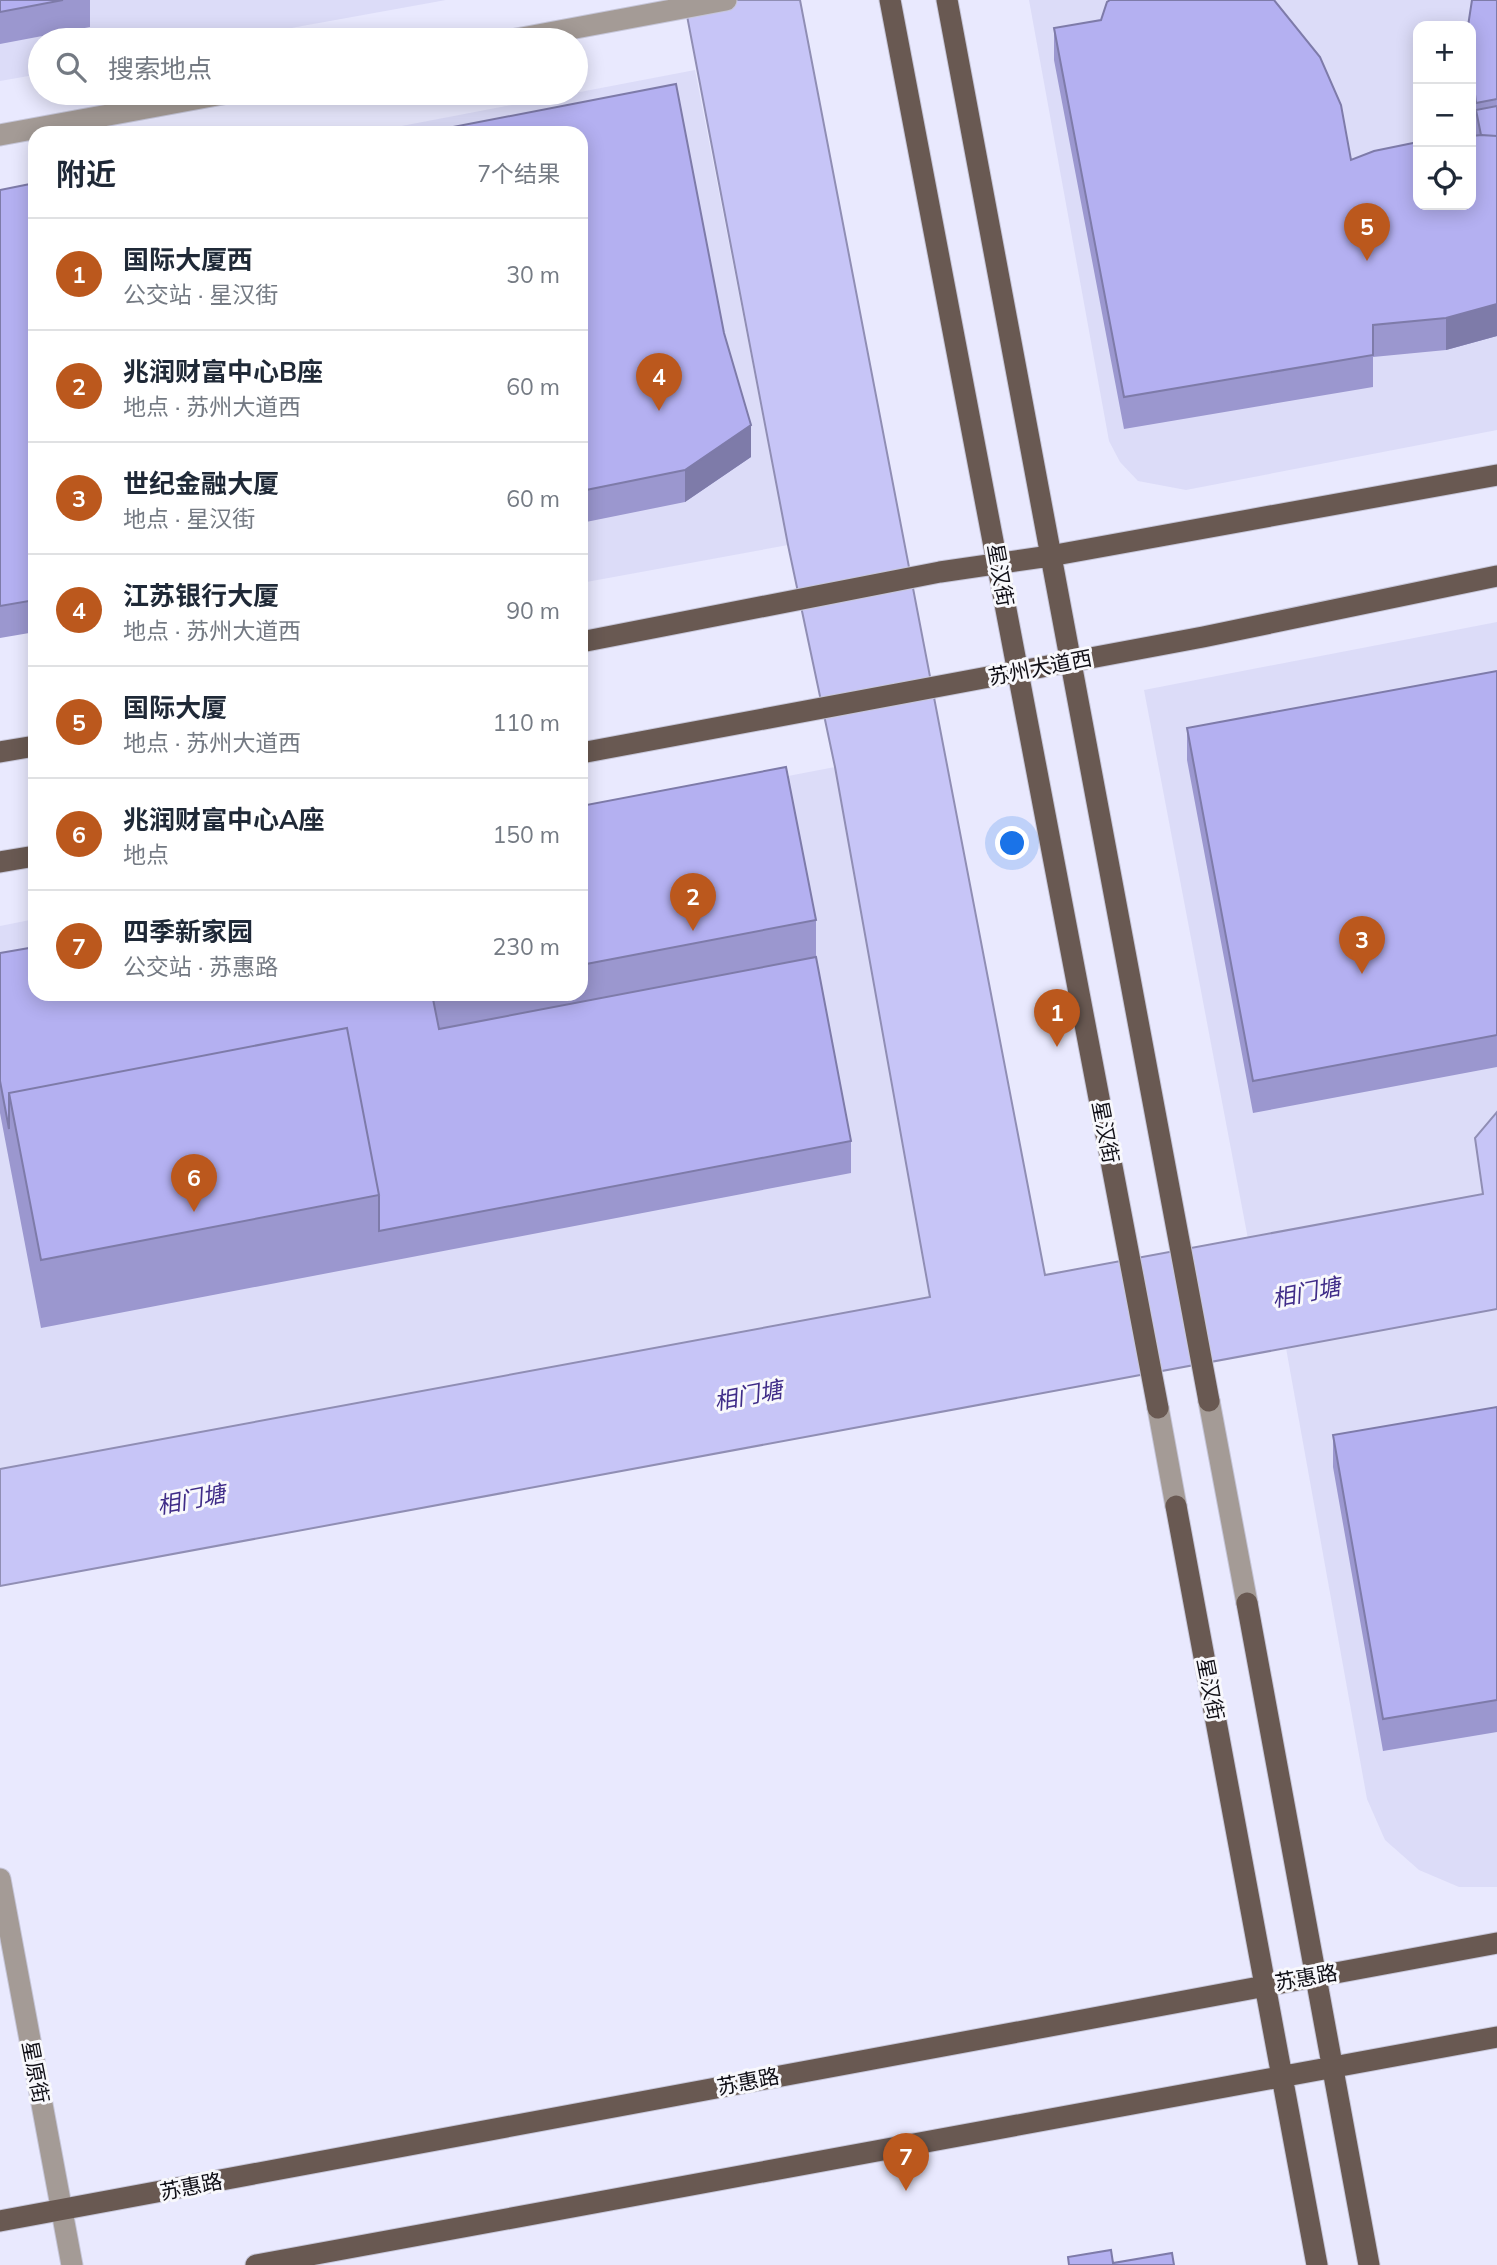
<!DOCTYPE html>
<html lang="zh">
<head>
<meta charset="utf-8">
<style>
  body { margin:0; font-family:Mulish,"Noto Sans SC",sans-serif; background:#f6f6f7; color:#1f2937 }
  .controls { position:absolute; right:21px; top:21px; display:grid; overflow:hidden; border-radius:14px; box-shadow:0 4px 18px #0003 }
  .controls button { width:63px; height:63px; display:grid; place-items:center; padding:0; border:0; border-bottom:2px solid #e0e1e3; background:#fff; color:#1f2937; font:35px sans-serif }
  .you { position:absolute; left:1013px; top:844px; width:24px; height:24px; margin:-18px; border:5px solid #fff; border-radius:50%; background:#1a73e8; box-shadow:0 0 0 10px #1a73e833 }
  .badge { display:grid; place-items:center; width:46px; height:46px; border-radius:50%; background:#bb581d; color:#fff; font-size:23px; font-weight:700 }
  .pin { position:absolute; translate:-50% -58px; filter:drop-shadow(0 2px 4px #0008) }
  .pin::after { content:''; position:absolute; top:37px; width:24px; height:21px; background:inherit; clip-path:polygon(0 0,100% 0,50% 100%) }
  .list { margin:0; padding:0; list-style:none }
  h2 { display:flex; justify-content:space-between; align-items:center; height:91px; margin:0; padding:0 28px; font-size:30px }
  h2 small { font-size:23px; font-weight:400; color:#747a83 }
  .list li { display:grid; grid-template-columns:46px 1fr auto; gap:21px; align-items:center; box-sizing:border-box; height:112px; padding:0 28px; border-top:2px solid #e0e1e3 }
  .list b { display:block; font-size:26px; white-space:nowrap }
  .list p { margin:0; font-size:23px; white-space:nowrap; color:#747a83 }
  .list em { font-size:23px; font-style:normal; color:#747a83 }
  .icon { flex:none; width:38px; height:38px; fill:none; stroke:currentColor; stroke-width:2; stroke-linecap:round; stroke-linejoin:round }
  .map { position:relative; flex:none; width:1497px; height:2265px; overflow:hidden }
  .search { position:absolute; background:#fff; box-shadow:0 4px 18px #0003; left:28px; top:28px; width:560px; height:77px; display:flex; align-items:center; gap:18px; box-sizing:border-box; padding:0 24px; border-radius:38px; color:#747a83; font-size:26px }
  .panel { position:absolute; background:#fff; box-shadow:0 4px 18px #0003; left:28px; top:126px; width:560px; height:875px; border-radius:21px }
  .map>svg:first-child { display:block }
</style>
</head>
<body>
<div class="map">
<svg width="1497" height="2265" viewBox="0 0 1497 2265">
  <rect width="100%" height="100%" fill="#e9e9fe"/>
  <path fill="#dcdcf8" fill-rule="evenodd" d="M0,0h446l-221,40h-185v34l-40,7z
    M1029,0h468v430l-311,60 -48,-9 -18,-19 -11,-21zM1418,26h53v179h-53z
    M695,70l93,475 -207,38v-450h-216z
    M1497,622v490l-22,27 8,55 -235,45 -104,-549z
    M835,767l95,530 -930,172v-543l35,-7v75h546v-178z
    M1497,1309v578h-38l-40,-17 -34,-30 -18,-41 -81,-451z"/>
  <path fill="#c7c5f7" stroke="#908eb4" stroke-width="2" d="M684,0h116l245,1275 438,-81 -8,-56 22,-26v197l-1497,277v-117l930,-172 -95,-530 -47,-222z"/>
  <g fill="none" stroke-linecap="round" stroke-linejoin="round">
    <defs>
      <path id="minor" d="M511,40l215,-40
        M0,135l228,-42
        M1209,1401l38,202
        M1158,1408l18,98
        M0,1879l72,386"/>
      <path id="major" d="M890,0l268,1408
        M947,0l262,1401
        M581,642l359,-70 110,-16 447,-81
        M0,752l35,-6
        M581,753l622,-116 294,-61
        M0,862l35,-6
        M1176,1506l141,759
        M1247,1603l122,662
        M0,2221l1497,-278
        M256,2265l1241,-228"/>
    </defs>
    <use href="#minor" stroke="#c6c6d9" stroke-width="23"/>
    <use href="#major" stroke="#c6c6d9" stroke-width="23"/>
    <use href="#minor" stroke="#a49b96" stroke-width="21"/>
    <use href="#major" stroke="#695952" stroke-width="21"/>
  </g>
  <path fill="#9b97cf" d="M0,0h90v27l-90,17z
    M1497,0v336l-51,14 -73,7v30l-249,42 -70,-369v-32l297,132 125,-24 -5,-45v-65z
    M581,133l143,200 27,124 -66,45 -104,21z
    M35,183v449l-35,6v-448z
    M1497,671v396l-244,46 -66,-353v-32z
    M581,806l235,114v37l35,184v32l-810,155 -41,-215v-160l35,41h546z
    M1497,1407v325l-114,19 -50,-284v-32z"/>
  <path fill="#7e7ba9" d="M1497,304v32l-51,14v-32z
    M751,425v32l-66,45v-32z"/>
  <path fill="#b4b0f1" stroke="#7e7ba9" stroke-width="2" d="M0,0h63l-63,12z
    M1110,0h164l46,57 21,48 10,55 23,-9 44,-9v63h53v-69l11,-1 15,1v168l-51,14 -73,7v30l-249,42 -70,-369 47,-8 6,-18z
    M1472,0h25v99l-21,4 -5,-44v-33h-3z
    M676,84l48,249 27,92 -66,45 -104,21v-358h-159z
    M1497,106v30l-16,-1 -5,-25z
    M35,183v417l-35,6v-416z
    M1497,671v364l-244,46 -66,-353z
    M786,767l30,153 -235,45v-159z
    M35,947v47h397l7,35 377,-72 35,184 -472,90v-36l-32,-167 -338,65v36l-9,-48v-128z
    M347,1028l32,167 -338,65 -32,-167z
    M1497,1407v293l-114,19 -50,-284z
    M1111,2250l2,13 59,-10 2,12h-105l-1,-8z"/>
  <g text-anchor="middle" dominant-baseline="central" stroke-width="6" stroke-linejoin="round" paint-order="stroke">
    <g font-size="21" fill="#100f16" stroke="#f8f8fc">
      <text transform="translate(1001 575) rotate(80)">星汉街</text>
      <text transform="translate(1040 667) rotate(-11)">苏州大道西</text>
      <text transform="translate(1106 1132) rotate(79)">星汉街</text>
      <text transform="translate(1211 1689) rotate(79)">星汉街</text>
      <text transform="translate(1306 1977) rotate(-10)">苏惠路</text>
      <text transform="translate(36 2072) rotate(79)">星原街</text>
      <text transform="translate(748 2081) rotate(-11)">苏惠路</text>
      <text transform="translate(191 2186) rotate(-11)">苏惠路</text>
    </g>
    <g font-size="23" font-style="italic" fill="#3f2c88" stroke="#f8f8fc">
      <text transform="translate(1306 1292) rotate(-11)">相门塘</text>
      <text transform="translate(748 1395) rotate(-11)">相门塘</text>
      <text transform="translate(191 1499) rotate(-11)">相门塘</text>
    </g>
  </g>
</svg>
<div class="controls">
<button>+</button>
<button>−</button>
<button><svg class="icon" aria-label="locate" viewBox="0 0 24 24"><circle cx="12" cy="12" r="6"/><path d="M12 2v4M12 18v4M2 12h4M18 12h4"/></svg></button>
</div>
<div class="you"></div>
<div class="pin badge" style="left:1057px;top:1047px">1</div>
<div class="pin badge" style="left:693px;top:931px">2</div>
<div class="pin badge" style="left:1362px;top:974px">3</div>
<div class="pin badge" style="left:659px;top:411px">4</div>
<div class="pin badge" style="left:1367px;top:261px">5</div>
<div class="pin badge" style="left:194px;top:1212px">6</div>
<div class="pin badge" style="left:906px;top:2191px">7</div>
<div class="search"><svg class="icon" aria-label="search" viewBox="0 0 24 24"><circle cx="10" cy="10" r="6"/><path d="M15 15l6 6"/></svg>搜索地点</div>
<section class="panel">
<h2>附近<small>7个结果</small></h2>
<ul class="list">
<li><span class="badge">1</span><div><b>国际大厦西</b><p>公交站 · 星汉街</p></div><em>30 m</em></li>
<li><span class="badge">2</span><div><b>兆润财富中心B座</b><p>地点 · 苏州大道西</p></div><em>60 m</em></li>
<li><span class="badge">3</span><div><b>世纪金融大厦</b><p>地点 · 星汉街</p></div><em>60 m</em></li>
<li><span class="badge">4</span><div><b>江苏银行大厦</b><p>地点 · 苏州大道西</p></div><em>90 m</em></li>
<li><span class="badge">5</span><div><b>国际大厦</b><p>地点 · 苏州大道西</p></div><em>110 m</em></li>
<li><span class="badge">6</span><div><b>兆润财富中心A座</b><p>地点</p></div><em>150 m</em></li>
<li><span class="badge">7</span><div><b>四季新家园</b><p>公交站 · 苏惠路</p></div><em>230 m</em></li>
</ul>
</section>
</div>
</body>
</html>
